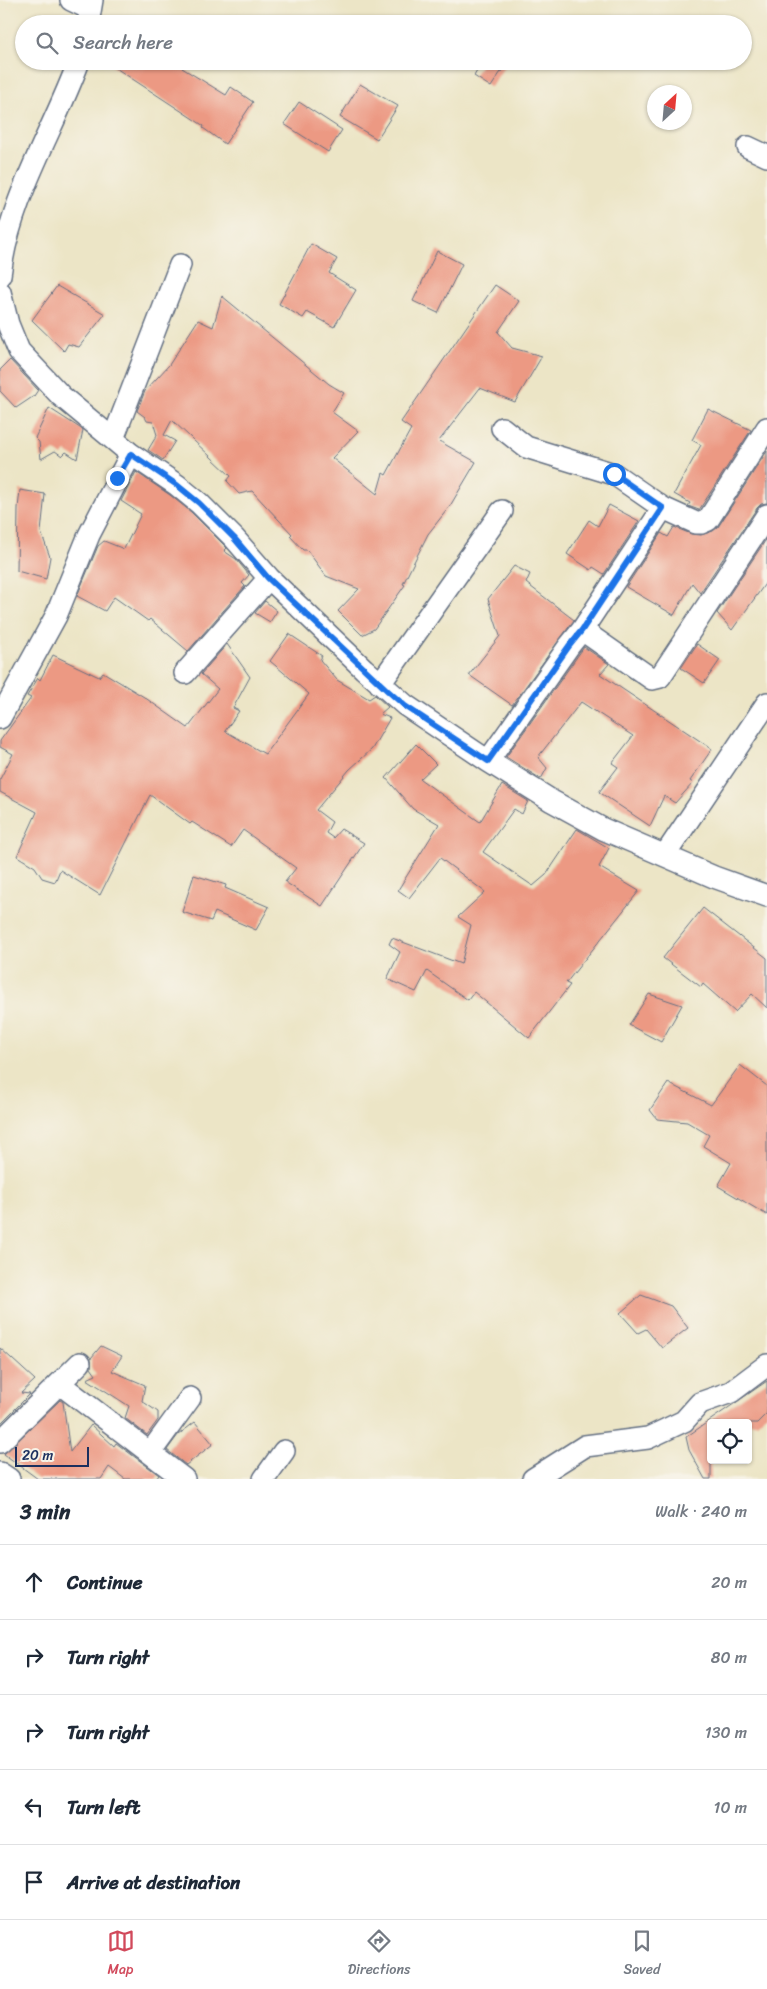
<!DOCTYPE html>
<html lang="en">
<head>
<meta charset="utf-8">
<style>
  body { margin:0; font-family:Sriracha,sans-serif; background:#f2f2f3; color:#1f2937 }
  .controls { position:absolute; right:15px; bottom:15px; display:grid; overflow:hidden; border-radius:5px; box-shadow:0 1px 4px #0004 }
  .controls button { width:45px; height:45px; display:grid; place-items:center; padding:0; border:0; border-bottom:1px solid #e0e1e3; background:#fff; color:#1f2937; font:25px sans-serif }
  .compass { position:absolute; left:647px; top:85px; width:45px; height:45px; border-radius:50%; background:#fff; box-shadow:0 1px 4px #0004; rotate:26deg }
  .scale { position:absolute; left:15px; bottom:12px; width:74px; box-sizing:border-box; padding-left:5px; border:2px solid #1b2f5e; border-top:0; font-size:14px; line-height:18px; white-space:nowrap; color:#1b2f5e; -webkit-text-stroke:4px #f7f3e8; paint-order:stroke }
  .stop { position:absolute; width:15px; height:15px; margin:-11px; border:4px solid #1a73e8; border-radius:50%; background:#fff }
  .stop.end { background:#1a73e8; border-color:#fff; box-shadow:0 1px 5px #0008 }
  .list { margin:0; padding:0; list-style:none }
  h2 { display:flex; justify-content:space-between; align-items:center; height:65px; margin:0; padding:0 20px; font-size:21px }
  h2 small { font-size:16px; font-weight:400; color:#747a83 }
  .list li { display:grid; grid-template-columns:32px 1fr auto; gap:15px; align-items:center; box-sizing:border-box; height:75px; padding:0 20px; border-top:1px solid #e0e1e3 }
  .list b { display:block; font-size:19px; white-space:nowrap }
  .list em { font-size:16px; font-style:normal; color:#747a83 }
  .icon { flex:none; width:28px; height:28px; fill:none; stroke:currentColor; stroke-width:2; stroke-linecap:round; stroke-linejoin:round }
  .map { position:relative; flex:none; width:767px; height:1479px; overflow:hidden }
  .search { position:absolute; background:#fff; box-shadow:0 1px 4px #0004; left:15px; right:15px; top:15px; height:55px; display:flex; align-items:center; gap:12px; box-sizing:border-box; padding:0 18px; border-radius:28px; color:#747a83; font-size:19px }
  .sheet { height:440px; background:#fff }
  nav { display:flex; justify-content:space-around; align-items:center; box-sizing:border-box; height:70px; border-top:1px solid #e0e1e3; background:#fff; font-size:14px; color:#747a83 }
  nav a { display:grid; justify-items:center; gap:2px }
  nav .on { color:#d1495b }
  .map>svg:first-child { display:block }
</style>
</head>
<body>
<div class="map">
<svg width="767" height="1479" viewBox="0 0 767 1479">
  <rect width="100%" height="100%" fill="#f7f3e8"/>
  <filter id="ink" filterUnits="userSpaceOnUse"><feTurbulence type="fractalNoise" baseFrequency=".02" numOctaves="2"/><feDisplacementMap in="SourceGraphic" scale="10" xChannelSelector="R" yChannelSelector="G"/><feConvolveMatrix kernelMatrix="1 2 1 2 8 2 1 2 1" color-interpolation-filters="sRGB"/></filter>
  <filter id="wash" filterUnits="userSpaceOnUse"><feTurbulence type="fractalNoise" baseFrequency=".0096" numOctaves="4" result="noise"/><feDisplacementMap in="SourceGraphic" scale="20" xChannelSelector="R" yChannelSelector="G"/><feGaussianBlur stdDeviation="1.12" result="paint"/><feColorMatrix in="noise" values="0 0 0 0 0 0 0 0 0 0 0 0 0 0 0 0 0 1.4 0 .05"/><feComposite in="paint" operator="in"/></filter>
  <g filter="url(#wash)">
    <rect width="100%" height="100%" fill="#ece5c6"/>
    <g id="blocks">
      <path fill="#ec9983" d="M105,61h81l-4,7 44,27 5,-8 22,15 -28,42 -22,-16 1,-2z
        M483,61h25l-17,26 -17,-11z
        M360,84l38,22 -21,33 -37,-22z
        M299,102l43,28 -14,22 -44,-28z
        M311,244l26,15 -8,14 27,17 -22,37 -27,-15 -4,6 -24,-14z
        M437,251l25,13 -24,49 -25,-12z
        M495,285l24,16 -21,31 14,16 30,8 -27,46 -35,-14 -41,53 37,21 -26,44 -22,28 -25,50 2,1 -31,44 -12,6 -24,-24 21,-22 -33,-13 -19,-26h-4l-13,-14 2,-2 -40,-43 -13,3 -12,-13 4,-5 -59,-56 -8,15 11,6 -12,19 -15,-10 9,-15 -4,-13 -6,-1 -2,-4 -8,-6 8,-20 24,-26 29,-45 15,7 9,-31 107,88 15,9 -12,19 26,19 -26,27 45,36 6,-21 3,2 25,-46 -10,-7z
        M57,286l48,28 -26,33 -11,-3 -4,7 -32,-31z
        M10,360l28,30 -4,6 -18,12 -16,-17v-21z
        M49,408l34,22 -6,29 -11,-7 -4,4 -7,-5 -14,8 -2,-17 -4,-4z
        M708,409l43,21 -52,80 -11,-4 2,-3 -16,-9 27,-49 -9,-5z
        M767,451v52l-6,1 -4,4 -57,85 -8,-10 -18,32 -48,-28 35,-54 7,4 6,-10 17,7 10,1 12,-4 5,-4z
        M136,472l34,23 21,17 36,36 -3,3 12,8 13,16 -7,8 3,3 -57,65 -38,-32 -2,2 -34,-24 -9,14 -28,-15 21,-50 6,-5 20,8 17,-35 -20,-13z
        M20,490l25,4 -4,38 9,25 -4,22 -29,-8 1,-63z
        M609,505l30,16 -35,53 -11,-7 -2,3 -24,-16 22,-34 9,6z
        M767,538v43l-35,49 -15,-17z
        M514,566l16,8 -4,9 48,37 -62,85 -43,-30 31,-39 -12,-37z
        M265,601l12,10 -7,11 -15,-9z
        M289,634l33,22 -2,4 17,20 32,19 6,-4 13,12 -8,7 10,4 -18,31 -23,21 -33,40 16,12 -6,11 7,5 8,-9 23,14 -42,63 -37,-24 11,-14 -53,-38 -12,17 -39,-25 -2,2 -40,-29 -50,100 -40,-25 -5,12 -13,-4 -7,-11 -18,-11 20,-44 -37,-20v-13l13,-25 -13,-7v-6l31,-43 -4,-2 11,-18 2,2 13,-25 46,22 4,-5 41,25 44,31 30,-39 -17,-15 26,-30 23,33 -17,31 6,3 -14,20 40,23 44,-60 -39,-33z
        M697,644l23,16 -16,23 -23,-15z
        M584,647l25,17 -9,10 112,75 -22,32 3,2 -18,20 -11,-7 -14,30 -51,-34 19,-25 -6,-4 21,-27 -52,-34 -43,55 9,11 -6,11 -35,-22z
        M416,744l20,20 -16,15 60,43 22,-37 26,16 -6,13 -8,-5 -31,43 50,34 13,-11 31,-46 32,19 -10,19 40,24 -73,92 4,2 -41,53 -55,-46 -6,8 -41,-29 -11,21 -29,-13 13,-27 -11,-8 3,-6 69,26 10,-39 -13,-8 27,-25 -45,-34 -31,40 -11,-8 41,-66 -26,-15 -27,-31z
        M194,875l32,10 -1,3 44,19 -13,23 -41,-18 -4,9 -29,-9z
        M703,908l64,50v50l-15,-14 -17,18 -32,-28 -2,3 -38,-29z
        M649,994l33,11 -21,37 -32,-17z
        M740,1065l27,21v129l-49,-29 13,-23 -28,-17 6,-11 -22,-13 -30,-3 -7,-9 18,-27 43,22z
        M641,1295l30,11 17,22 -26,20 -16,-19 -8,4 -18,-20z
        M101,1346l21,10 -10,15 33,14 -3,16 16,11v8l-11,15 -22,-17 4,-12 -42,-27 9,-4 -5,-7v-10z
        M0,1348l35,32 -14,13 9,1 -30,30z
        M767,1381v32l-10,10h-46v56h-6l-16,-29 -3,-13z
        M60,1400l3,2 7,50 21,-27 23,21 2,-3 43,32 -3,4h-31l-16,-12 -8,12h-63l-34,-25z
        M195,1422l18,22 -27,21 -19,-15 11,-15z"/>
    </g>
  </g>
  <g filter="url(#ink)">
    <use href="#blocks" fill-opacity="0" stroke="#646f82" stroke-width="1"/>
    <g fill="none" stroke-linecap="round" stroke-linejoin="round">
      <defs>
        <path id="street" d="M71,0l19,9
          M88,24l4,-24
          M748,147l19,9
          M0,275c9,-76 53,-143 79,-214
          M0,292l8,32 11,27 42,45 70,58 46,31 22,18 35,35 35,40 95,91 41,36 83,56 64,40 51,28 111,48 53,19
          M502,428l24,19 88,27 49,34
          M113,439l67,-174
          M582,630l70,49 8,-2 107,-162
          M185,673l84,-95
          M380,684l122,-173
          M0,718l56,-102 33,-81 42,-81
          M488,761l81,-115 13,-16 81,-122 33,15h5l7,-3 59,-92
          M665,855l102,-152
          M60,1384l124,95
          M0,1442l80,-79
          M150,1453l40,-55
          M0,1473l9,6
          M264,1479l20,-28
          M533,1479l52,-33 63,-8 36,-17 16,-18 31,-11 36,-27"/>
      </defs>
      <use href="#street" stroke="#646f82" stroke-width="24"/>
      <use href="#street" stroke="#fff" stroke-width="21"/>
    </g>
  </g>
  <g fill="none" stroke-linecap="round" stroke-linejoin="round" filter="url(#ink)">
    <path stroke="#1a73e8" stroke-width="6" d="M117,478l14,-24 46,31 22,18 35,35 34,40 120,113 17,15 83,55 81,-115 13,-16 81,-122 -49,-34"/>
  </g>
</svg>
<div class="controls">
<button><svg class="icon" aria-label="locate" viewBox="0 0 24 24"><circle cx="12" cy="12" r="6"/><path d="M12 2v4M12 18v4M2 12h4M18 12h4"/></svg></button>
</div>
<svg class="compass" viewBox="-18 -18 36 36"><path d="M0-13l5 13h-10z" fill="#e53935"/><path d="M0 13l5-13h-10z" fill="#747a83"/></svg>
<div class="scale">20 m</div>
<div class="stop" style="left:614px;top:474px"></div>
<div class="stop end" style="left:117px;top:478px"></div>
<div class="search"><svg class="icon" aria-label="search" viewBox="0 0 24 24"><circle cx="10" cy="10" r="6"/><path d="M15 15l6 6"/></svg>Search here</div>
</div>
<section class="sheet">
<h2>3 min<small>Walk · 240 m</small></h2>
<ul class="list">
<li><svg class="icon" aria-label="ahead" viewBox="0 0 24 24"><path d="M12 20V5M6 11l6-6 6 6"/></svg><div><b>Continue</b></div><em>20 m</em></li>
<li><svg class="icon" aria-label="right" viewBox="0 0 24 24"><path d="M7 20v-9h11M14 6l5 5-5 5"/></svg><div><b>Turn right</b></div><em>80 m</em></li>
<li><svg class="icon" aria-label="right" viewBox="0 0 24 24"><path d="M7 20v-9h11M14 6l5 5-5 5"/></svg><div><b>Turn right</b></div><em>130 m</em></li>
<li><svg class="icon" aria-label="left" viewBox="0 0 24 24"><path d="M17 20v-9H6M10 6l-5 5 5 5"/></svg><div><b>Turn left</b></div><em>10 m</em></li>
<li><svg class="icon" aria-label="arrive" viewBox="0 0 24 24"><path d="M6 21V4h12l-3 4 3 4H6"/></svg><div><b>Arrive at destination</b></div></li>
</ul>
</section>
<nav>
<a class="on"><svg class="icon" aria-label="map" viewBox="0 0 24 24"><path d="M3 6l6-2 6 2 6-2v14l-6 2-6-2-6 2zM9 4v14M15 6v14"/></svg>Map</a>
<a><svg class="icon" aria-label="directions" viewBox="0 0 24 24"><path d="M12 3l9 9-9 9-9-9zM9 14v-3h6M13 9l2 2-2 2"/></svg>Directions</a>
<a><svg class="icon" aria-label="saved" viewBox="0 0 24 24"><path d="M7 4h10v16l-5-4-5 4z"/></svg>Saved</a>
</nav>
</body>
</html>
